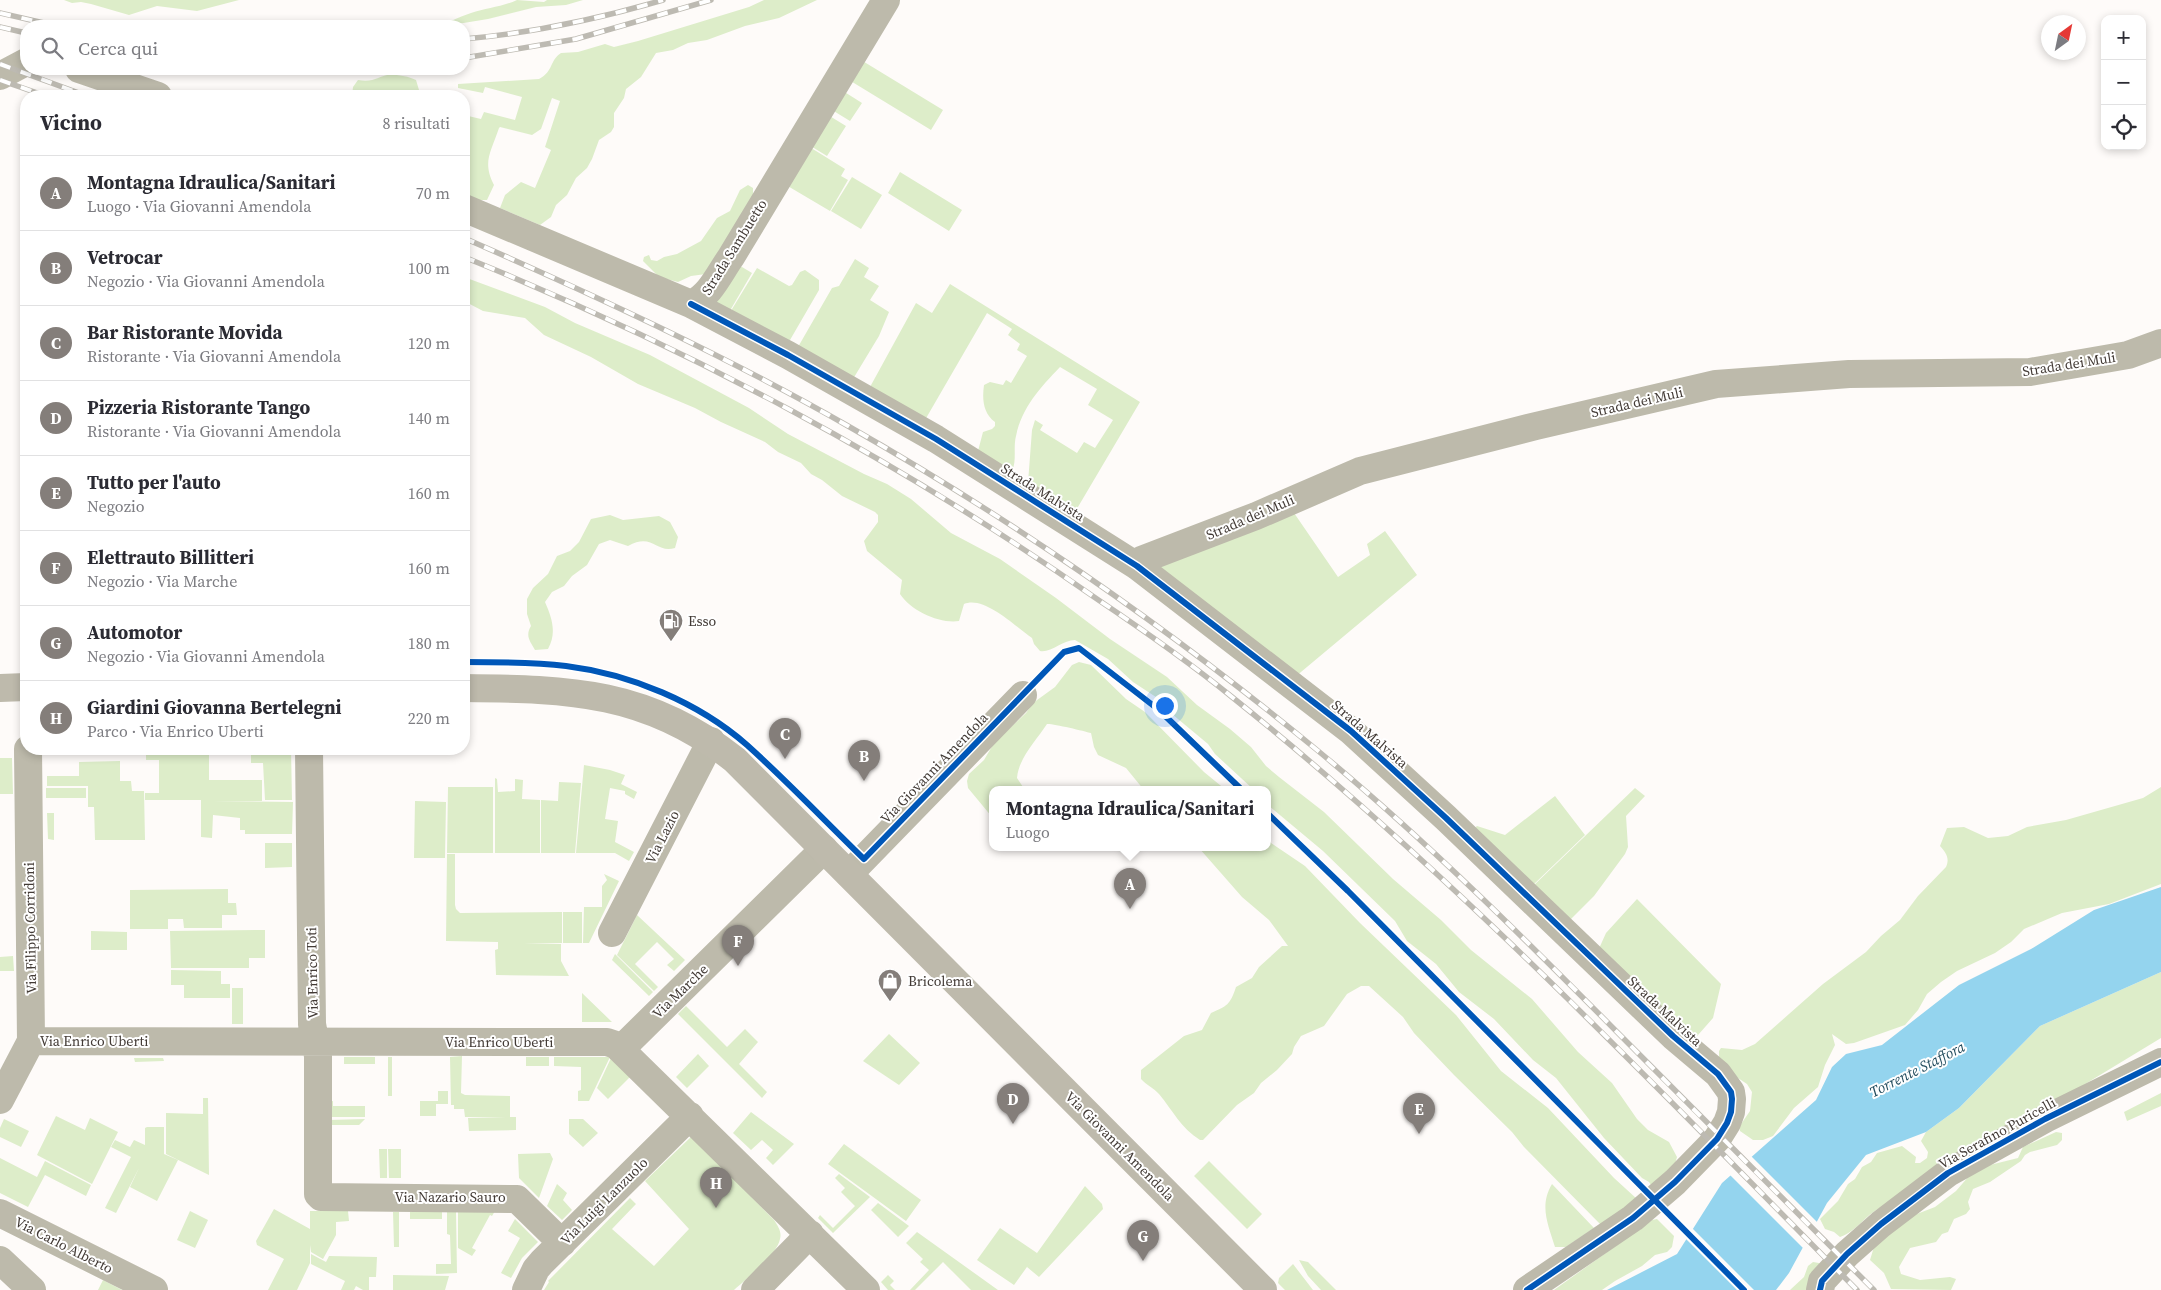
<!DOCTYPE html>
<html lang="it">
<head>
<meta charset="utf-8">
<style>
  body { margin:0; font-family:"Source Serif 4",serif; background:#f7f7f7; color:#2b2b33 }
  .controls { position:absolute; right:15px; top:15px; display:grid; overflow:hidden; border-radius:10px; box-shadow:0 2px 8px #0003 }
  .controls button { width:45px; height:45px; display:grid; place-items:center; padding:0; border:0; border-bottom:1px solid #e1e1e2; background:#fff; color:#2b2b33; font:25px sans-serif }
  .compass { position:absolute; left:2041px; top:15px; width:45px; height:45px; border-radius:50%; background:#fff; box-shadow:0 2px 8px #0003; rotate:33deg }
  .you { position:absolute; left:1164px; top:705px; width:18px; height:18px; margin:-12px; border:4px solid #fff; border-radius:50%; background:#1a73e8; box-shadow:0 0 0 8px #1a73e833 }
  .badge { display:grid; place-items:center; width:32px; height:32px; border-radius:50%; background:#847e7a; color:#fff; font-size:16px; font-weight:700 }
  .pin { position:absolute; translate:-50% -41px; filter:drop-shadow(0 1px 2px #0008) }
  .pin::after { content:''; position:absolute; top:26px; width:18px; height:15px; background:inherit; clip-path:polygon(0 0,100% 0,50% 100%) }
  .popup { position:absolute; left:989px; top:786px; width:282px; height:65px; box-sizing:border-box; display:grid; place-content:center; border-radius:10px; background:#fff; filter:drop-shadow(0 1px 4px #0005); font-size:16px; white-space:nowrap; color:#7c7c81 }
  .popup b { font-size:19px; color:#2b2b33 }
  .popup::after { content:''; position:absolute; left:50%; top:100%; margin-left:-10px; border:10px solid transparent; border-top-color:#fff }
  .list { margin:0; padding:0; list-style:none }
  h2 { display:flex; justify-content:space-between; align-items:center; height:65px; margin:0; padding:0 20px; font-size:21px }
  h2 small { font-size:16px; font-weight:400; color:#7c7c81 }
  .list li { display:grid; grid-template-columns:32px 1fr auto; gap:15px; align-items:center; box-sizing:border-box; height:75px; padding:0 20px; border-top:1px solid #e1e1e2 }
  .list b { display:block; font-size:19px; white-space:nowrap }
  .list p { margin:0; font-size:16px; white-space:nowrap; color:#7c7c81 }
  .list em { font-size:16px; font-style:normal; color:#7c7c81 }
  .icon { flex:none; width:28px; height:28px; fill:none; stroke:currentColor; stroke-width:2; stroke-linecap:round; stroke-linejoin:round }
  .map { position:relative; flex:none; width:2161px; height:1290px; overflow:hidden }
  .search { position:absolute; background:#fff; box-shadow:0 2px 8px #0003; left:20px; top:20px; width:450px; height:55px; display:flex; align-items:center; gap:12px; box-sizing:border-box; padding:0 18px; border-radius:20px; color:#7c7c81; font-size:19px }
  .panel { position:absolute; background:#fff; box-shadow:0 2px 8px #0003; left:20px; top:90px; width:450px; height:665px; border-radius:20px }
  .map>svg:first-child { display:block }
</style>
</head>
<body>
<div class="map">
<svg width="2161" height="1290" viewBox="0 0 2161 1290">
  <rect width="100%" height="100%" fill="#fefbf9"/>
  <path fill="#ddedc9" d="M64,0h175l-42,11 -40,-5 -28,9 -38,-11 -10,-2 -9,1z
    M517,0l27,2 3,-2h36l-17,5 -30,2 -48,12 -43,7 -12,-1c13,0 25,-8 38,-12 15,-5 31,-6 46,-13z
    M764,0h53l-38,18 -34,8 -38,14 -19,3 -15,7 -17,3 -15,24 -15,12 -2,9 -10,15v14l-3,5 -12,8 -7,19 -5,9 -11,10 -9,17 -11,10 -5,12 -11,8 -40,-17 5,-13 16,-13 14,6 16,-38 -6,-3 15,-46 -8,-3 -11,31 -9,6 -32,-8 -1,1c-8,24 -17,34 -5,57l-7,15h-12l-11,-4v-81l17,4 3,-7 31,8 7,-23 -37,-10 -2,6 -25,-5v-4l81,-5c15,-8 10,-18 22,-26l17,-1 27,-8 9,3 24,-6 111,-34z
    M861,60l82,50 -12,20 -82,-50z
    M392,74c9,2 16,2 24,6l3,10 -11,6h-56l1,-9 5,-7c16,3 20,-4 34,-6z
    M843,91l19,12 -12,18 -18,-11z
    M828,115l18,11 -19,30 -18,-11z
    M808,146l37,23 -4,7 7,4 -18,31 -44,-26z
    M900,172l62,38 -13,21 -61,-38z
    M852,177l30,18 -21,34 -30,-18z
    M748,185l5,3v15l-47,71 -15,2 -13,6 -19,-5 -16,-16 1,-4 5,-2 2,5 6,1 7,-4 13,-3 24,-13 16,-23 13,-7 10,-21z
    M855,259l14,9 -5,9 15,9 -9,14 19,12 -10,24 -26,43 -55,-32 34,-59 7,-2z
    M737,264l15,9 -24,41 -14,-12z
    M757,268l32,18 3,-1 8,-13 5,-2 14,10v10l-29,50 -4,2 -57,-28z
    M464,277l81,30 30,16 75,32 99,53 39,26 76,40 23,10 24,15 40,34 49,26 56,39 54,41 57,38 30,28 33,24 21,18 15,19 13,11 45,35 69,67 48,41 30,30 61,49 46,53 34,31 25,36 11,11 21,12 8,15 -2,7 -22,24 -4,-6 -7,-4 -38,-40 -48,-60 -23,-18 -39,-41 -35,-27 -23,-28 -29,-23 -12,-20 -72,-70 -55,-46v-15h-14l-39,-36 -7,-10 -36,-30 -10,-13 -29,-19 -25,-23 -33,-19c-12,0 -24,13 -35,11l-6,-7 -2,-6c-16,-11 -48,-43 -68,-34l-5,17c-19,3 -48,-10 -59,-27l2,-14 -35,-29 -3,-10 14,-19v-7l-3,-3 -33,-16 -20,-16 -11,-6 -10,-11 -23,-11 -13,-10 -44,-20 -26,-14 -57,-24 -47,-27 -47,-22 -19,-17 -42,-7 -19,-10z
    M950,284l190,118 -65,110 -47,-29 4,-53 3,-10 8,5 -3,5 37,23 7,-11 11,6 18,-28 -25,-15 9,-16 -37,-22c-20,21 -38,40 -44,69 -3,12 1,24 -4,35l-34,-20 5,-19 9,-3 3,-3v-4c-12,-9 -13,-23 -11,-37l6,-3 13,3 3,-5 5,3 16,-27 -10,-6 3,-6 -12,-9 4,-6 -25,-16 -62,107 -55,-33 46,-84 16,10z
    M1292,510l46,67 32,-22 -3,-11 18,-13 32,44 -122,102 -136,-103 1,-12z
    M610,515l13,5 36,-4 11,6 8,15 -3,11c-19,6 -22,-16 -47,-2l-18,-6 -11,4 -12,21 -15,11 -8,10 -12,6 -7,10c7,16 12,31 3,47l-13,1c-5,-9 -10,-14 -4,-24l-4,-12v-15l6,-11 15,-14 9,-18 13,-5 9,-9 12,-23z
    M1079,662l12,3 35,34 19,13 59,60 22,18h-82l-18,-22 -28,-13 -4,-8 -3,-14c-7,-2 -40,-10 -44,-9 -11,17 -28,33 -30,54l8,12h-33v27l-24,-29 -1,-7 2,-7 15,-14 10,-17 32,-30 7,-10 22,-16 17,-22z
    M146,749h26v5l37,-1v27h53v21h-50l81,1 -1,32h-47v-4h-5v-12l-27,-3 -1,23 -11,-1v-37h-56v-7h14v-33h-13z
    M251,749h40l1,51h-27l-2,-37h-12z
    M0,758h12l1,36h-13z
    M120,761v20h11l1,10h12l1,49h-50l-1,-33h-6v-21h-41v-10h32v-14z
    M584,765l26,5 15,5 -4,9 16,8 -3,7 -9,-5v-3l-15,-3 -5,31 13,2 -3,21 19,10 -5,9 -14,-8h-39z
    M495,778l2,1 1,13 17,-1v-12l8,1 -1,19 18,1v53h-45z
    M559,782l22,1 -6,70h-34v-53l17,1z
    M448,787h45v66h-46z
    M2161,787v97l-52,20 -47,9 -38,16 -13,13 -16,11 -38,18 -16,11 -14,12 -9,16 -13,15 -51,18 -8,1 -14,-10 3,11 -10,20 -7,22 -24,21 -21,28 -10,4h-10l-13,-9 -1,-4 11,-16 2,-19 -5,-8 -9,-6 -19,-20v-7l2,-3 21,2 13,-6 68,-60 43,-32 15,-16 19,-16 18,-24 28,-29c4,-9 0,-14 -6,-21l7,-18 17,-1 24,11 20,-2 19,-9 39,-7 77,-22z
    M46,788h40v10h-40z
    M1635,788l10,8 -19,20 2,31 -3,7 -31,42 -23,23 -40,-31z
    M1555,796l30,39 -54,52 -60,-56 6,-5 28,9z
    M415,801l31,1 -1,56h-31z
    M47,813h7v27l-6,-1z
    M1268,838l3,5 34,23 55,57 96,92 45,56 47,37 66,70 23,21 -35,27 -78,-79 -12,-15 -58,-57 -40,-42 -11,-16 -34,-31h-8l-14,8 -23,32 -23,10 -7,11 -2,7 -15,16 -16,13 -7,10 -17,12 -34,35h-3c-19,-12 -27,-29 -41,-46 -5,-6 -13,-9 -18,-15v-9l43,-34 18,-6 9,-17c16,-7 19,-8 25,-26l16,-9 7,-11 23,-21h6l-19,-26 -27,-23 -43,-49h69z
    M265,843h27v24l-27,1z
    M447,854h8v51l1,4 4,4 102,-1v31h-38l37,1v17l8,15 -73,-1 -1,-25 3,-1v-7l-52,-1z
    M604,874l15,7 -30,62h-6l1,-36h18v-21l5,-6z
    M228,889v14h8l1,12h-15v13h-38l-1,-9h-15v10h-38v-39z
    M1637,899l84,85 -8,34 -22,25 -94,-90 9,-20z
    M563,912h19v31h-19z
    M637,915l48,45 -11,11 -7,-6 7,-6 -17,-17 -22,22 23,23 -4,4 -37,-36z
    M265,930v28h-16v10h-78l-1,-37z
    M91,931l36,1v18h-36z
    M615,954l38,38 -4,4 -37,-36z
    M13,956l1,15h-14v-14z
    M171,970l50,1v13h9v14h-46v-13h-13z
    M2161,972v66l-277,168c-18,7 -26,25 -44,31l-6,-5 -9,-3 -5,-10 18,-18 10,-17 7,-5 7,-12 9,-5 6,-9 25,-7 14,11 -1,6h5l7,-5 1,-6 -7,-11 5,-9 33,-24 81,-82z
    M232,988h11v36h-11z
    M582,993l30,29h-30z
    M686,1006l41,41 18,-18 13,13 -19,22 28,28 -5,6 -84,-84z
    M889,1034l31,29 -21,22 -36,-24z
    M698,1054l11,12 -22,22 -11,-11z
    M462,1056l-1,37 4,2 45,1v21h6v13l-47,1 -1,-13 38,-1h-41l-1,-8h-10v-4h-3l-1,-48z
    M344,1057h31v7h-31z
    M388,1057h4v39h-4z
    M526,1057h23v9h-23z
    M554,1057h56l-21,44h-11v-10l3,-1v-23l-27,-1z
    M134,1058h29l1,3 -29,1z
    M611,1058l19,19 -22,22 -11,-11z
    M438,1091h10v13h-12v12h-16v-15h18z
    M2161,1093v13l-34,15 -3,-9z
    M203,1098h5l1,77 -43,-21v-41l37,1z
    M333,1101v5h32v11h-38v-15z
    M751,1112l43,32 -21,21 -7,-7 7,-8 -11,-10 -11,10 -18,-17z
    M56,1116l29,14 5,-12 28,14 -26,52 -55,-29z
    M4,1119l25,12 -8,16 -21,-10v-9z
    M365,1119l-6,6h-31v-5z
    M569,1119h14l15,14 -15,14 -14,-13z
    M147,1127h17v27l14,6 -21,41 -27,-14 9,-19 -23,45 -11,-5 26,-51 -20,-10 4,-7 15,7 4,-7 11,5v-17z
    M2056,1132l6,1v7l-5,5 -27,7 -5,3 -4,6 -31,21 -17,7 -5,13 2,7 -4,5 -12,5 -6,13 -6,2 -6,8 -26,6 -11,19 2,7 19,6 30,-3 6,2 -5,11 -60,-1 -7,-16 -14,-13 4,-13 35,-30 26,-10 21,-16 13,-15 17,-10 32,-8 5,-11z
    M692,1136l82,84c4,6 8,12 6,19 -3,16 -34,40 -46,51h-190l5,-8 -1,-1 82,-83 6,6 -24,25 42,37 35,-37 -44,-48z
    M844,1144l77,56 -15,21 -78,-57z
    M379,1149h8v29h-7z
    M388,1149h13v29h-12z
    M550,1153l3,6 -14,39 -20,-20 -1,-24z
    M0,1158l37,19 8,-16 46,24 -5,11 -41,-21 -17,32 -28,-14z
    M1209,1161l53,53 -15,15 -53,-53z
    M839,1174l31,23 -37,36 -15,-15 2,-3 13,13 22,-22 -14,-14 4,-4 -10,-10z
    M557,1184l10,9 -4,7 9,10 -10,10 -15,-14z
    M1552,1184l42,44 -28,19h-11c-7,-23 -16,-41 -3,-63z
    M1085,1186l17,18 1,5 -64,68 -12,-10z
    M878,1203l31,23 -11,11 -27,-27z
    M274,1209l36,20v-18h38l1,10 -13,1v13l-13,24 -12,-7 -1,-7v18l-13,27h-29l16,-31 -27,-14 -1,-4z
    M190,1211l18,9 -13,28 -18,-8z
    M458,1211h37l-3,5 -2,-1 -18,33 4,2 -4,6 -14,-8z
    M393,1212h6v35h-5z
    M410,1212h32v7h-32z
    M447,1212h9l1,61 -21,1v-10h15l-1,-29 -3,-1z
    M515,1219l23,23 -16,16 -11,20 -10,-5 19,-35 -12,-7z
    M1657,1219l17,17 -2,11 -5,5 -12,3 -13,11 -27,15 -13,9h-48l98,-70z
    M1000,1228l37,25 -23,32 -37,-25z
    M917,1232l81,58h-27l-28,-28 -28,28h-5l19,-20 -9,-8 3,-3 -17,-16z
    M311,1254l15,8 3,-6 48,1 -1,20h-7v13h-6l-7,-4 -2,4h-13l4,-9 -34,-17z
    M1299,1260l9,2 28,28h-15l-13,-14z
    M1813,1262l6,1 3,5 -10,22h-22l14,-13 4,-11z
    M1293,1264l20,26h-28l-7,-7 1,-5z
    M393,1275l56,1 -4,14h-52z
    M888,1275l6,6 -4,4 5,5h-7l-7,-8z
    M103,1280l19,10h-24z"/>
  <path fill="#94d4ee" d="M2161,887v85l-121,54 -81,82 -33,24 -60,23 -39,48 -38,70 -13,17h-169l70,-36 45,-71 94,-83 16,-33 14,-13 36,-9 77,-60 72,-36 63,-39z"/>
  <path fill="#fefbf9" d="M1750,1155l69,69 -15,25 -75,-75z
    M1692,1228l62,62h-17l-52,-52z"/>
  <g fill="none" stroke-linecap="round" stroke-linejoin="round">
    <path stroke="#bdbaab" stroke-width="28" d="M79,69l79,27
      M0,76l26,-14
      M464,208l227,96c19,-8 28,-30 40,-47l155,-257
      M691,304l97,51 148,84 201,127 214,165 95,87 227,218 45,38 13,18 1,7 -1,13 -4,11 -10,16 -42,43 -42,36 -106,72
      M1137,566l4,-6 115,-44 104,-45 176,-45 180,-42 133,-10 181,-2 98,-17 33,-12
      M309,749l3,275 6,32v138l3,3 196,2 45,44
      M849,874l174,-179
      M612,933l99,-192
      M31,1041l535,1h41l9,3 250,245
      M622,1048l202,-199
      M0,1100l31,-59 -3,-292
      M0,1213l154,77
      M0,1260l32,30
      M526,1290l10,-21 6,-7 148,-146
      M755,1290l55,-56
      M1820,1290l2,-9 25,-27 34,-30 67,-51 97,-54 116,-57"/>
    <path stroke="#bebaac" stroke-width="28" d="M0,688l26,-1
      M464,688c106,1 184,3 271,72l528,530"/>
    <defs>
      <path id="rail" d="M0,13l57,13
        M0,27l26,6
        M464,39c67,-6 134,-20 199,-39
        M464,58l112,-19 135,-39
        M0,64l87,32
        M0,80l46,16
        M464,238c130,57 260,117 384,188 165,94 322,203 469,324 108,89 207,188 305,287 84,85 168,169 252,253
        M464,257c226,92 433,202 633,342 46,31 92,63 135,98 225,180 423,389 625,593"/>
    </defs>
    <use href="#rail" stroke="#bdbab2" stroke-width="5.5"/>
    <use href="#rail" stroke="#fff" stroke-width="4" stroke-dasharray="11" stroke-linecap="butt"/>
    <defs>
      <path id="cycleway" d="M691,304l97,51 148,84 201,127 214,165 95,87 227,218 45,38 13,18 1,7 -1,13 -4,11 -10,16 -42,43 -42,36 -106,72
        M464,662c34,0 68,0 102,4 64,8 132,36 181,79 40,36 78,76 117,114l200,-207 15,-4 80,62 83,80
        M1268,814l80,77 396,399
        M1820,1290l2,-9 25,-27 34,-30 67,-51 97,-54 116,-57"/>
    </defs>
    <use href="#cycleway" stroke="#fff" stroke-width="9"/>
    <use href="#cycleway" stroke="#0057b8" stroke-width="6"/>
  </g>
  <defs>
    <symbol id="fuel-pin" viewBox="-11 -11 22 30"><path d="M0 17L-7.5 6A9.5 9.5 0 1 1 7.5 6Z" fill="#847e7a" stroke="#fff"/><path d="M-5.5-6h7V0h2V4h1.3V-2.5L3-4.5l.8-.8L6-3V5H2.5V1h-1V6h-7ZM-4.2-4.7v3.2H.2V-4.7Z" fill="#fff"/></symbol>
    <symbol id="shop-pin" viewBox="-11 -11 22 30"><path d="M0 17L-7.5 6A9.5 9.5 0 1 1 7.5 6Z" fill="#847e7a" stroke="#fff"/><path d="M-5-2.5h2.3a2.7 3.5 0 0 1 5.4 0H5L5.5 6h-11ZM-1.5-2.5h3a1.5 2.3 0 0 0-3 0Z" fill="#fff"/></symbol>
  </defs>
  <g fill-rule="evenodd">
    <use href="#fuel-pin" x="657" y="607" width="28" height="38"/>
    <use href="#shop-pin" x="876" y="967" width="28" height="38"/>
  </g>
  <g text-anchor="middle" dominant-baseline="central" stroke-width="4" stroke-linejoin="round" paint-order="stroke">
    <g font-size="14" fill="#423a35" stroke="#fff">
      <text transform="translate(734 247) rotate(-58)">Strada Sambuetto</text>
      <text transform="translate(2069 364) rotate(-9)">Strada dei Muli</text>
      <text transform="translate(1637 402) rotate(-13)">Strada dei Muli</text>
      <text transform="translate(1043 492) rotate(32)">Strada Malvista</text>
      <text transform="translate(1250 517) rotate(-23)">Strada dei Muli</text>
      <text transform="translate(1370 734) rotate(41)">Strada Malvista</text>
      <text transform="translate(934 768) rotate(-46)">Via Giovanni Amendola</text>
      <text transform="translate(662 837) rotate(-63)">Via Lazio</text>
      <text transform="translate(30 928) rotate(-91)">Via Filippo Corridoni</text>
      <text transform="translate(312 973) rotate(-91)">Via Enrico Toti</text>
      <text transform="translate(680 991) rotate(-44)">Via Marche</text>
      <text transform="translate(1665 1011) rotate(43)">Strada Malvista</text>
      <text x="94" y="1041">Via Enrico Uberti</text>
      <text x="499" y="1042">Via Enrico Uberti</text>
      <text transform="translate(1997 1133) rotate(-29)">Via Serafino Puricelli</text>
      <text transform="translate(1120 1146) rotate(45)">Via Giovanni Amendola</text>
      <text x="450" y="1197">Via Nazario Sauro</text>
      <text transform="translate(604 1201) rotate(-45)">Via Luigi Lanzuolo</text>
      <text transform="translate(64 1245) rotate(27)">Via Carlo Alberto</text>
    </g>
    <g font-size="14" fill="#423a35" stroke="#fff" text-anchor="start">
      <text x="688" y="621">Esso</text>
      <text x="908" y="981">Bricolema</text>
    </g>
    <g font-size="15" font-style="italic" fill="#254e5f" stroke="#fff">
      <text transform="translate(1917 1069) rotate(-27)">Torrente Staffora</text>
    </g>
  </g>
</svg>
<div class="controls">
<button>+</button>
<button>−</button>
<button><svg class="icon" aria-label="locate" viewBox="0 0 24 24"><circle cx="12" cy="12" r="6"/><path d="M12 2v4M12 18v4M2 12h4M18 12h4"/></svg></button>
</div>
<svg class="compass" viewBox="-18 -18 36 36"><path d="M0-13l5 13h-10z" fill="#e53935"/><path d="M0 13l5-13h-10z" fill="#7c7c81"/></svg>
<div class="you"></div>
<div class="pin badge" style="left:1130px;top:909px">A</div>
<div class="popup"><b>Montagna Idraulica/Sanitari</b>Luogo</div>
<div class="pin badge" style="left:864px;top:781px">B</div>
<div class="pin badge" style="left:785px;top:759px">C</div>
<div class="pin badge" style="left:1013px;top:1124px">D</div>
<div class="pin badge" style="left:1419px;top:1134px">E</div>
<div class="pin badge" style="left:738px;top:966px">F</div>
<div class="pin badge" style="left:1143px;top:1261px">G</div>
<div class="pin badge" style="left:716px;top:1208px">H</div>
<div class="search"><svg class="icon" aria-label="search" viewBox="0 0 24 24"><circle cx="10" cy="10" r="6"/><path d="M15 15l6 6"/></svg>Cerca qui</div>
<section class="panel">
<h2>Vicino<small>8 risultati</small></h2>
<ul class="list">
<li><span class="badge">A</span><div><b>Montagna Idraulica/Sanitari</b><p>Luogo · Via Giovanni Amendola</p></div><em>70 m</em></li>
<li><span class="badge">B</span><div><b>Vetrocar</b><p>Negozio · Via Giovanni Amendola</p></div><em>100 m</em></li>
<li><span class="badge">C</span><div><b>Bar Ristorante Movida</b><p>Ristorante · Via Giovanni Amendola</p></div><em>120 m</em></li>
<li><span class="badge">D</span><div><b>Pizzeria Ristorante Tango</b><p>Ristorante · Via Giovanni Amendola</p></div><em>140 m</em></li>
<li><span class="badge">E</span><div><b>Tutto per l'auto</b><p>Negozio</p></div><em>160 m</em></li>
<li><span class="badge">F</span><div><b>Elettrauto Billitteri</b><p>Negozio · Via Marche</p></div><em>160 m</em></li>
<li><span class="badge">G</span><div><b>Automotor</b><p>Negozio · Via Giovanni Amendola</p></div><em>180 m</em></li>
<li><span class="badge">H</span><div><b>Giardini Giovanna Bertelegni</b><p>Parco · Via Enrico Uberti</p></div><em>220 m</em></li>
</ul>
</section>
</div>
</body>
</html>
